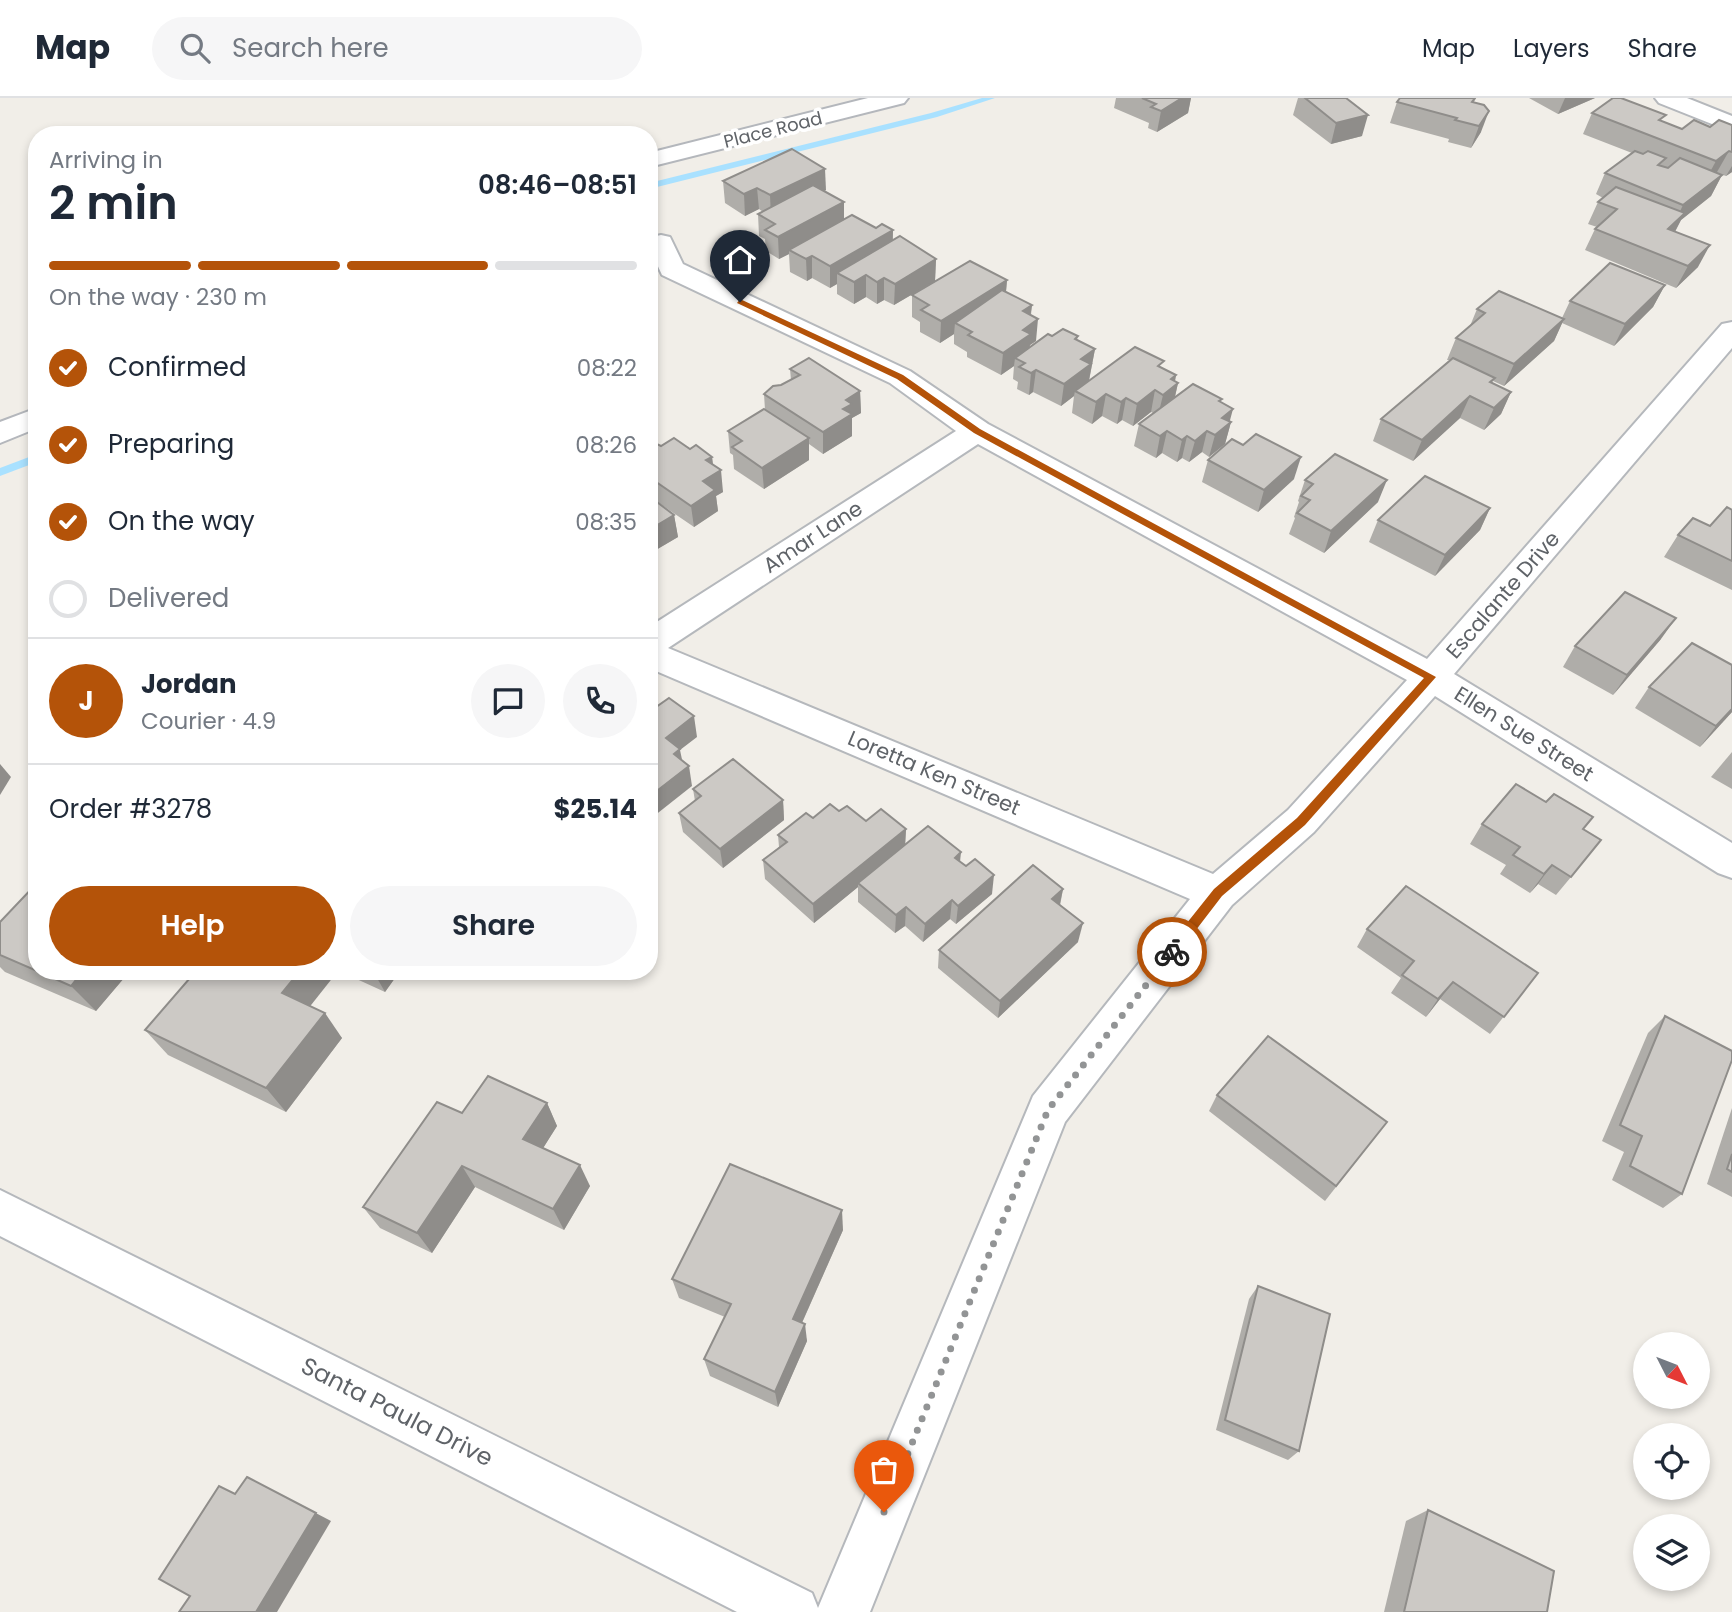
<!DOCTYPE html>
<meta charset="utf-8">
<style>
body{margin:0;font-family:Poppins,sans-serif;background:#f6f6f7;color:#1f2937;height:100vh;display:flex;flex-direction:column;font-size:26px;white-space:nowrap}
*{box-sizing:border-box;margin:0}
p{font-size:23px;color:#747a83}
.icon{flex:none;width:38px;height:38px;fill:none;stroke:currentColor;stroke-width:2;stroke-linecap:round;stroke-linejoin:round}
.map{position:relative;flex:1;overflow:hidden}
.panel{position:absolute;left:28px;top:28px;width:630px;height:854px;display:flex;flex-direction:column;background:#fff;border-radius:28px;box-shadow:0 4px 10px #0003}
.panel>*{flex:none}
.needle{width:46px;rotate:132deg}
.buttons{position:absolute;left:1633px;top:1234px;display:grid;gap:14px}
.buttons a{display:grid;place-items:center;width:77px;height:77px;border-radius:50%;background:#fff;box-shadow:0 4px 10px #0003;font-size:35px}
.pin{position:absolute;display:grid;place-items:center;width:60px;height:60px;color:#fff;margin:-72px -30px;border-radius:50% 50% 50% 0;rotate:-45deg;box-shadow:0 0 7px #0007}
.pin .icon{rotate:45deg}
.courier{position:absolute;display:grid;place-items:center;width:70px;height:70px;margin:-35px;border:5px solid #b45309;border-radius:50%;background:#fff;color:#222;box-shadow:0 2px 9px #0007}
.headline em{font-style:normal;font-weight:600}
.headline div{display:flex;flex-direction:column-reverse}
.headline{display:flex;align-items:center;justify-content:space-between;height:119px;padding:0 21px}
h1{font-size:46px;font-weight:600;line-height:52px}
.bar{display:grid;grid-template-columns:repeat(4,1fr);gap:10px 7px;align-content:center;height:84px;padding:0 21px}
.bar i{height:9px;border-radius:5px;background:#e0e1e3}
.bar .on{background:#b45309}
.bar p{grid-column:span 4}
.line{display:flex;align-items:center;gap:18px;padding:0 21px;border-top:2px solid #e0e1e3}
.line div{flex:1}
.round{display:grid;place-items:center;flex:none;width:74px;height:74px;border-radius:37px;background:#f6f6f7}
ol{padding:0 21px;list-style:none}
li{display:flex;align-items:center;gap:21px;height:77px}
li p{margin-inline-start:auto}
li .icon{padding:7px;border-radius:50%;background:#b45309;color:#fff;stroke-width:4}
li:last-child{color:#747a83}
li i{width:38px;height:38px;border:4px solid #e0e1e3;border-radius:50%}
.cta{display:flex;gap:14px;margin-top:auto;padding:14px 21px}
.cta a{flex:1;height:80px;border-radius:42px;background:#b45309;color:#fff;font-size:28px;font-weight:600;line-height:80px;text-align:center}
.cta a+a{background:#f6f6f7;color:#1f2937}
header{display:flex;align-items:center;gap:42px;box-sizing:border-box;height:98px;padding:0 35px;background:#fff;border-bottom:2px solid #e0e1e3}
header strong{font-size:33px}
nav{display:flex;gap:38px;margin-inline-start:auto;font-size:24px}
.search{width:490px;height:63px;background:#f6f6f7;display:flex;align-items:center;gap:18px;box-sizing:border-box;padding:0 24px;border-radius:38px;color:#747a83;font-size:26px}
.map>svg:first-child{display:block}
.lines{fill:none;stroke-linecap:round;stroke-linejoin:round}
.stream{fill:#a9e1ff;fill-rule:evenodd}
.street-casing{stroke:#b5b8bc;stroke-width:4}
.secondary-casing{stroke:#b4b7bc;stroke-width:4}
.street{fill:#fff;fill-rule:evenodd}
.secondary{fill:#fff;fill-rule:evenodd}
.wall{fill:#afada9}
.shaded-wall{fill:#8f8d8a}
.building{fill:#ccc9c5;stroke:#8f8d8a;stroke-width:2}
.route{fill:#b45309}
.done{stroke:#929495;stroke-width:7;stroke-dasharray:0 12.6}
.labels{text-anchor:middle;stroke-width:7;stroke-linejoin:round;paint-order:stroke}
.far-street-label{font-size:18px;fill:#5f6368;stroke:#fff}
.street-label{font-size:21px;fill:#5f6368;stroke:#fff}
.near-street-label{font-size:24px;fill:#5f6368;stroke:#fff}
</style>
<header>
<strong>Map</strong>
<div class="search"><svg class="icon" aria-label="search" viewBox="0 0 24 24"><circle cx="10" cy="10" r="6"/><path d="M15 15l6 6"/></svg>Search here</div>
<nav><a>Map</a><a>Layers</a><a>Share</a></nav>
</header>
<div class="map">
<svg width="1732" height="1514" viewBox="0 0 1732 1514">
<rect width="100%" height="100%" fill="#f1eee8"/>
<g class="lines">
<g class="stream">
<path d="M982,0H995L937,19L649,91V85L931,15Z"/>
<path d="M37,356V364L0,378V370Z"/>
</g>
<g class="street-casing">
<g id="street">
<path d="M1655,0H1687L1732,18V34L1659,5Z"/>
<path d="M661,137L670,139L683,166L910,273L988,326L1427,561L1722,226L1732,224V250L1454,576L1732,745V780L1718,775L1435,598L1314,734L1232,807L1065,1024L870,1514H737L0,1138V1092L812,1495L818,1510L1033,998L1190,801L649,570V529L956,333L890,285L662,177L649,149L652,139ZM978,346L1407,582L1288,712L1213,776L668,550Z"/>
</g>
</g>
<g class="secondary-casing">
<g id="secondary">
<path d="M868,0H908L904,5L649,69V55Z"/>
<path d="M37,310V330L0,345V324Z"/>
</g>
</g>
<use href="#street" class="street"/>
<use href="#secondary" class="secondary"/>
</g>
<g class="wall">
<path d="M1116,0H1191L1188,15L1157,34L1148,30L1149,25L1114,10Z"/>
<path d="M1298,0H1346L1362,38L1331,46L1293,17Z"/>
<path d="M1400,0H1476L1474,4L1481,34L1471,50L1448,44L1449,41L1390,25L1397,4Z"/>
<path d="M1529,0H1595L1558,16Z"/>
<path d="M1592,15L1663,24L1682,31L1732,27V74L1726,78L1717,75L1722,77L1711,98L1681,122L1675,134L1698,169L1676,190L1585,152L1595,131L1597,129L1588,126L1598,104L1603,100L1596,96L1605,75L1632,55L1583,36Z"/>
<path d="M723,83L826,92L824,93L844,104V121L876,130L893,132V142L936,161L935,183L894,207L884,202L877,206L866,199L854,206L837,196V186L830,190L812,180L807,183L790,174L789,156L779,161L766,153L765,141L759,138L758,116L763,114L759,111L745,118L725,105Z"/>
<path d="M1007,182L1006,194L1032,207L1031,217L1036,243L1030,247L1029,249L1052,238H1078L1077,242L1095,251L1089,283L1162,270L1176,277L1175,283L1178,285L1175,299L1221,305L1230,324H1231L1225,346L1209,359L1202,354L1189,364L1182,360L1177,364L1162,355L1156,360L1134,348L1139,326L1153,315L1151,314L1133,328L1122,322L1117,326L1102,318L1092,326L1072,315L1074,298L1061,308L1033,294L1029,297L1017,291L1018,284L1013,281L1014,268L1001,277L967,259V254L954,246V236L940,245L920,234V224L912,219V197Z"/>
<path d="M1665,187L1653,209L1614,248L1562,225L1554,243L1504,288L1493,283L1492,285L1511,294L1501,316L1484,332L1460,320L1413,363L1373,343L1381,321L1450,262H1447L1456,240L1470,228L1477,211L1562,220L1570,203Z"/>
<path d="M790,271L860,293L861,315L852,320V338L823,356L809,346V362L764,391L734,371L733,357L730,355L728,333L765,312L764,296L791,282Z"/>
<path d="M661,348L690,351L712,359L713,367L723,394L716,398L718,413L694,429L656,403L674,417L678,439L649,456V350Z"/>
<path d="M1208,362L1294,381L1258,414L1202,384Z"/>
<path d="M1305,382L1378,404L1324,455L1289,436L1295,420L1294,419L1299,404L1298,403Z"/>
<path d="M1490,410L1480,432L1435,478L1369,444L1378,422Z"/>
<path d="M1732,412V492L1664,459L1678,437L1710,428Z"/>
<path d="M1661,541L1613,597L1563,569L1575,548Z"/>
<path d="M1649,589L1732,614L1700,649L1635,610Z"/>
<path d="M1732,654V691L1711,679Z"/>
<path d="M693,691L783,702L784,722L723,770L683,734L679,715L695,703Z"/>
<path d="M839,713L866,723L906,731L905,746L960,764L992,796L956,826L950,821L923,844L905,828L895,835L858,804V789L814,825L765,781L763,762L779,749L778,737L813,720Z"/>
<path d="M1482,726L1584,731L1586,761L1556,797L1538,786L1530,795L1500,776L1506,767L1470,746Z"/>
<path d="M1063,791L1060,808L1078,844L998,920L938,870L939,852Z"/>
<path d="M0,824L37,873H130L96,913L5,874L0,869Z"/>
<path d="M1367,831L1538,875L1490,936L1440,901L1426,919L1391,895L1401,880L1357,849Z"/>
<path d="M339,873H400L385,894Z"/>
<path d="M310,908L342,940L286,1014L168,957L145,932Z"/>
<path d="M1665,918L1682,1096L1663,1110L1612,1082L1624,1054L1602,1043L1648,935Z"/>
<path d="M1217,997L1387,1024L1325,1103L1209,1013Z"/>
<path d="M547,1005L557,1028L543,1050L590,1088L564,1132L475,1089L432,1155L380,1130L363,1109L462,1015Z"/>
<path d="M1732,1010V1099L1707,1086Z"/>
<path d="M843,1132L802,1225L807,1243L778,1309L710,1278L704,1261L725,1219L679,1200L672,1181Z"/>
<path d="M1258,1188L1299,1353L1288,1362L1216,1332L1249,1201Z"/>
<path d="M1428,1412L1547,1514H1384L1406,1423Z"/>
</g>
<g class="shaded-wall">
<path d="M1182,0H1191L1188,15L1157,34L1161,13Z"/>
<path d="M1565,0H1595L1558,16Z"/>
<path d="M1489,13L1481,34L1471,50L1479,28Z"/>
<path d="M1368,17L1362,38L1331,46L1336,25Z"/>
<path d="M1729,53L1717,74L1704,85L1716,63Z"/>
<path d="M1732,68V74L1726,78Z"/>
<path d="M825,71L826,92L771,119L770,97Z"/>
<path d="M1722,77L1711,98L1681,122L1673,137L1668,131L1675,124L1683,107Z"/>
<path d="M757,90L759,111L745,118L744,96Z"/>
<path d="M844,104V126L789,152V156L779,161L778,139Z"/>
<path d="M893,132L892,154L837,175V186L830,190V168Z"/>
<path d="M1710,147L1698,169L1676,190L1688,168Z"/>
<path d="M812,158V180L807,183L806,161Z"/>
<path d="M936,161L935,183L894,207L895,186Z"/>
<path d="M866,177V199L854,206V184Z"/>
<path d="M884,180V202L877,206V184Z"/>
<path d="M1007,182L1005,204L955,225L954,236L940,245L941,223Z"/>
<path d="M1665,187L1653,209L1614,248L1625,226Z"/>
<path d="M1032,207L1029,227L1038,221L1036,243L1030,247L1028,258L1015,260L1014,268L1001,277L1003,255L1023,213Z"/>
<path d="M1564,221L1554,243L1504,288L1514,266Z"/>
<path d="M1095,251L1088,287L1075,293L1074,298L1061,308L1064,286L1081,261Z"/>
<path d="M1036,272L1033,294L1029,297L1031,275Z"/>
<path d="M1176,277L1174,288L1178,285L1173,307L1158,318L1163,297L1171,281Z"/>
<path d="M1155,292L1151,314L1133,328L1137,306Z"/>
<path d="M860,293L861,315L852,320V338L823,356V334L846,302Z"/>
<path d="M1511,294L1501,316L1484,332L1494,310Z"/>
<path d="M1106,296L1102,318L1092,326L1096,304Z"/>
<path d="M1470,298L1460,320L1413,363L1422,342Z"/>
<path d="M1126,300L1122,322L1117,326L1121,304Z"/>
<path d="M1233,311L1229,326L1231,324L1225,346L1209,359L1215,337L1222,320Z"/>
<path d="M1167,333L1162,355L1156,360L1160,338Z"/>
<path d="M1207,333L1202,354L1189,364L1195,343Z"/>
<path d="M1187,338L1182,360L1177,364L1182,342Z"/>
<path d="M809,340V362L764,391L762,370Z"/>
<path d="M712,359L714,376L721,372L723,394L716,398L718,413L694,429L691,408L703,383L706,362Z"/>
<path d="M1301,359L1294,381L1258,414L1264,392Z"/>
<path d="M1387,382L1378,404L1324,455L1331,433Z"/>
<path d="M1490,410L1480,432L1435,478L1445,457Z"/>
<path d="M674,417L678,439L649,456V432Z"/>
<path d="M1676,520L1661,541L1613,597L1627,577Z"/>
<path d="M1732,611V614L1700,649L1716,628Z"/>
<path d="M694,618L697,639L680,652L684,671L677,676L666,640Z"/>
<path d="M0,666L11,679L0,697Z"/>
<path d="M689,668L692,688L649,722V699Z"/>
<path d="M783,702L784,722L723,770L720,751Z"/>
<path d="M906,731L905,750L858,785V789L814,825L813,806Z"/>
<path d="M961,754L959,774L955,760Z"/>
<path d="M1552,767L1538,786L1530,795L1544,776Z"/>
<path d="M994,777L992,796L956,826L958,808Z"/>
<path d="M1063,791L1059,810L1052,801Z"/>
<path d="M952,802L950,821L923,844L925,826Z"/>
<path d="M906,809L905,828L895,835L896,817Z"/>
<path d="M1083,825L1078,844L998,920L1000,903Z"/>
<path d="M83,873H130L96,913L71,888Z"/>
<path d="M300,873H338L300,921L282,895Z"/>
<path d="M373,873H400L385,894Z"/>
<path d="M1453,884L1440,901L1426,919L1438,901Z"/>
<path d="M325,915L342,940L286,1014L266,990Z"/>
<path d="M547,1005L557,1028L535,1063L523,1041Z"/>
<path d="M580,1067L590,1088L564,1132L553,1111Z"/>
<path d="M462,1068L475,1089L432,1155L417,1135Z"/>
<path d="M842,1112L843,1132L796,1238L793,1221Z"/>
<path d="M805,1226L807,1243L778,1309L775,1294Z"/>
<path d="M247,1379L331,1423L277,1514H256Z"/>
</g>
<g class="building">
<path d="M1142,0H1182L1161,13L1151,9L1156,6Z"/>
<path d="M1305,0H1346L1368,17L1336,25Z"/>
<path d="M1400,0H1475L1472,4L1484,7L1489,13L1479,28L1455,22L1457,20L1397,4Z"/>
<path d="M1613,0H1621L1666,17L1659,22L1682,31L1694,22L1710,29L1719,22L1732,27V54L1729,53L1716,63L1592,15Z"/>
<path d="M792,51L825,71L770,97L757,90L744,96L723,83Z"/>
<path d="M1635,53L1643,56L1648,53L1666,60L1658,67L1668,70L1680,60L1722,77L1683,107L1605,75Z"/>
<path d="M813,87L844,104L778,139L765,132L775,126L758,116Z"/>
<path d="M1616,89L1685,115L1668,131L1710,147L1688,168L1595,131L1617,111L1598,104Z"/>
<path d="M852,117L876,130L882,126L893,132L830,168L812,158L806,161L789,152Z"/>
<path d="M900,138L936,161L895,186L884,180L877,184L866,177L854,184L837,175Z"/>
<path d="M970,163L1007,182L941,223L921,212L929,207L912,197Z"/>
<path d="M1610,165L1665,187L1625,226L1570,203Z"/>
<path d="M1002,192L1032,207L1023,213L1038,221L1023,232L1031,236L1003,255L968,237L972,234L955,225Z"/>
<path d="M1499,193L1564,221L1514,266L1456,240L1485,215L1477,211Z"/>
<path d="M1063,231L1078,238L1075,241L1095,251L1081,261L1091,266L1064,286L1036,272L1031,275L1019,269L1025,265L1015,260L1048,236L1052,238Z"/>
<path d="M1135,249L1164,263L1158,268L1176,277L1171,281L1178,285L1163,297L1155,292L1137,306L1126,300L1121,304L1106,296L1096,304L1075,293Z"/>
<path d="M809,260L860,293L846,302L852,306L843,311L852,316L823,334L764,296L773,288L781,287L800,277L790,271Z"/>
<path d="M1453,260L1495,280L1490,284L1511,294L1494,310L1470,298L1422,342L1381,321Z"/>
<path d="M1193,286L1222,301L1219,303L1233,311L1222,320L1231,324L1215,337L1207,333L1195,343L1187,338L1182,342L1167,333L1160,338L1139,326Z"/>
<path d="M764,311L809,340L762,370L732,349L742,343L728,333Z"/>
<path d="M1256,336L1301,359L1264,392L1208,362L1232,341L1243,347Z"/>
<path d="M674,340L690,351L696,347L712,359L706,362L721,372L703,383L715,392L691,408L649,379V350L657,346L661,348Z"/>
<path d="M1335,356L1387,382L1331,433L1297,415L1310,402L1301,398L1313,386L1305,382Z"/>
<path d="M1425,378L1490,410L1445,457L1378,422Z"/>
<path d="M649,398L674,417L649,432Z"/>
<path d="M1727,409L1732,412V463L1678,437L1693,420L1710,428Z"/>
<path d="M1625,494L1676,520L1627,577L1575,548Z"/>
<path d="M1692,545L1732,567V611L1716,628L1649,589Z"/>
<path d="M669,600L694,618L666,640L680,651L674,656L689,668L649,699V614Z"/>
<path d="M733,661L783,702L720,751L679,715L701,698L693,691Z"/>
<path d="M1516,686L1546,704L1554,696L1593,719L1583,731L1601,742L1571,779L1552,767L1544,776L1513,757L1520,749L1482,726Z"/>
<path d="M830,706L839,713L847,708L866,723L881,711L906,731L813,806L763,762L787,744L778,737L806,715L813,720Z"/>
<path d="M928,728L961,754L955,760L966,768L975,761L994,777L958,808L952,802L925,826L906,809L896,817L858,785Z"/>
<path d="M1033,767L1063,791L1052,801L1083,825L1000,903L939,852Z"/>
<path d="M37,785V873L0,857V824Z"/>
<path d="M1406,788L1538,875L1504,919L1453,884L1438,901L1402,877L1414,863L1367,831Z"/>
<path d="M37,873H83L71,888Z"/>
<path d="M196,873H254L265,878L268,873H300L282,895L325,915L266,990L145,932Z"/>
<path d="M1665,918L1732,953V962L1682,1096L1630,1068L1642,1038L1620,1027Z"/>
<path d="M1268,938L1387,1024L1336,1088L1217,997Z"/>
<path d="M488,978L547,1005L523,1041L580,1067L553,1111L462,1068L417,1135L363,1109L437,1004L462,1015Z"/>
<path d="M1732,1056V1074L1727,1071Z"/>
<path d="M730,1066L842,1112L793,1221L805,1226L775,1294L704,1261L731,1206L672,1181Z"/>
<path d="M1258,1188L1330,1216L1299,1353L1225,1322Z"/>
<path d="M247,1379L316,1415L256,1514H179L190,1498L159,1481L219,1388L235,1396Z"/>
<path d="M1428,1412L1554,1473L1547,1514H1404Z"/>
</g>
<path class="route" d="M740,201L903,277L980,331L1436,579L1305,727L1222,798L1176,858H1167V850L1214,791L1297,720L1424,580L974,335L897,281L737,205Z"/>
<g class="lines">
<path class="done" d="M884,1414L1048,1012L1172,854"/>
</g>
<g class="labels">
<g class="far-street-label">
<text transform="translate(773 32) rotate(-14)" y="6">Place Road</text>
</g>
<g class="street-label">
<text transform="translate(813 439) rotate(-33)" y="7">Amar Lane</text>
<text transform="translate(1503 497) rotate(-49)" y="7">Escalante Drive</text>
<text transform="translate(1524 636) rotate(32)" y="7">Ellen Sue Street</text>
<text transform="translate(934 675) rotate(23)" y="7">Loretta Ken Street</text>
</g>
<g class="near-street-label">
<text transform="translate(397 1314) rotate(27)" y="8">Santa Paula Drive</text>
</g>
</g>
</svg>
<div class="buttons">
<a><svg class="needle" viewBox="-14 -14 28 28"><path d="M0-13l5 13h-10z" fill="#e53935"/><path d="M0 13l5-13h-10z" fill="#747a83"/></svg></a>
<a><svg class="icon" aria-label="locate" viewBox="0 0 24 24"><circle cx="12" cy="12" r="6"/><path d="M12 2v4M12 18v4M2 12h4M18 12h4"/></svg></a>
<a><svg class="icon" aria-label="layers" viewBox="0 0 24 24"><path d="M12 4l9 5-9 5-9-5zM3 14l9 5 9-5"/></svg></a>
</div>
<div class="pin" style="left:884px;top:1414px;background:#ea580c"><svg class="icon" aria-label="bag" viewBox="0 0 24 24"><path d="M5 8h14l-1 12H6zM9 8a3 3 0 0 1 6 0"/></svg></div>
<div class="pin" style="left:740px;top:204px;background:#1f2937"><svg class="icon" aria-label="home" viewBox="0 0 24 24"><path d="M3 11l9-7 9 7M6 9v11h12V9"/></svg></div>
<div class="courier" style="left:1172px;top:854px"><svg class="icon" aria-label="bike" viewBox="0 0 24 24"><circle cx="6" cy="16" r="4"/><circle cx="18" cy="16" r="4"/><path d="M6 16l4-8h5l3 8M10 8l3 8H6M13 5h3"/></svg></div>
<section class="panel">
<div class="headline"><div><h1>2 min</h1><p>Arriving in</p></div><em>08:46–08:51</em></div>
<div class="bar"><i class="on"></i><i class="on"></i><i class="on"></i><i></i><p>On the way · 230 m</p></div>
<ol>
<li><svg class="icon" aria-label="check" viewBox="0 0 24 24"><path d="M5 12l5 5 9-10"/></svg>Confirmed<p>08:22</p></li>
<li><svg class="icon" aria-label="check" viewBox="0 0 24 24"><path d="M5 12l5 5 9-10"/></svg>Preparing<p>08:26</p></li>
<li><svg class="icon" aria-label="check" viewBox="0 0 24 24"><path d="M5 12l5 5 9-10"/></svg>On the way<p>08:35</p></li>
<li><i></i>Delivered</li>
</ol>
<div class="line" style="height:126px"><b class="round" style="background:#b45309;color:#fff">J</b><div><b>Jordan</b><p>Courier · 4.9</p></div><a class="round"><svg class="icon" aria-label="chat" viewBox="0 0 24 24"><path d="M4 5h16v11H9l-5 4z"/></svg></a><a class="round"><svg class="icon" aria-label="phone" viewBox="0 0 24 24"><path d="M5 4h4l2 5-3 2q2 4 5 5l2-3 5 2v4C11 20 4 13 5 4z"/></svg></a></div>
<div class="line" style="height:91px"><div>Order #3278</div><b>$25.14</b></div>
<div class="cta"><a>Help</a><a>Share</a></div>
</section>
</div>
